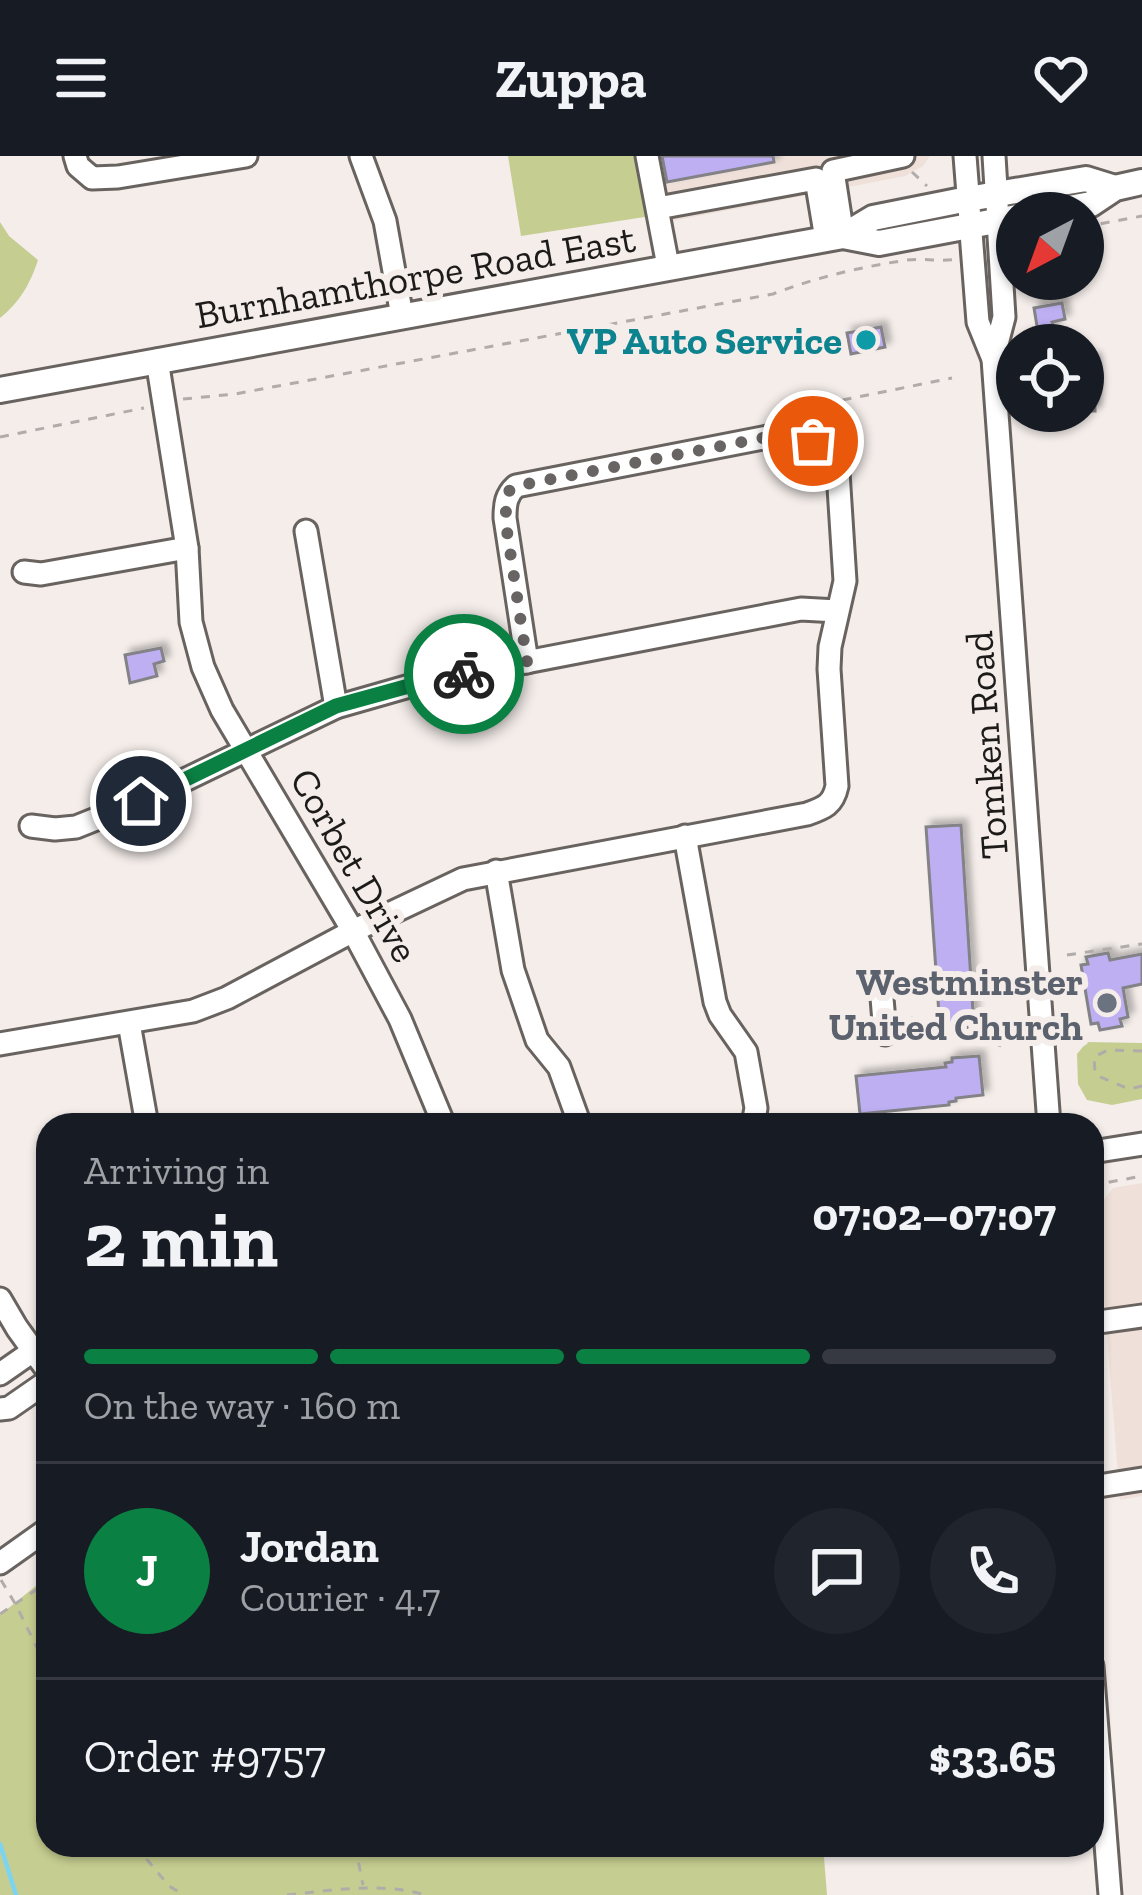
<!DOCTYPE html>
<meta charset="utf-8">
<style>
body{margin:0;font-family:"Zilla Slab",serif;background:#20242c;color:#f1f3f6;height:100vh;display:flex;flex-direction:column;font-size:45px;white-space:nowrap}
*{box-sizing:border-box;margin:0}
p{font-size:39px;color:#9ea1a6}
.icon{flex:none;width:66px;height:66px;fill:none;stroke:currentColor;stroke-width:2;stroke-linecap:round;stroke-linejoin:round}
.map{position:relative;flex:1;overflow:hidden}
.side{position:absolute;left:36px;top:957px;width:1068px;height:744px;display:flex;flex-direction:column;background:#171b24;border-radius:36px;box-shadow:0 3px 9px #0004}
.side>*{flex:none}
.needle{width:78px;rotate:221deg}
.buttons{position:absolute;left:996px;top:36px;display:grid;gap:24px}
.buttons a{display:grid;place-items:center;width:108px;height:108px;border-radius:50%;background:#171b24;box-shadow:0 3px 9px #0004;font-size:60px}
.pin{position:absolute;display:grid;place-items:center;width:102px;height:102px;color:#fff;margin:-51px;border:6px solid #fff;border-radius:50%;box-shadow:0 3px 12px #0007}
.courier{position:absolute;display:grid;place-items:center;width:120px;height:120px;margin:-60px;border:9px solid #0b8043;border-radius:50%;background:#fff;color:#222;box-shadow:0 3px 15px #0007}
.overview em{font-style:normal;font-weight:700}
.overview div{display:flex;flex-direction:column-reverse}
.overview{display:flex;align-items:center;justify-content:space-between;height:204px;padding:0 48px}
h1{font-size:78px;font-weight:700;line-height:90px}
.bar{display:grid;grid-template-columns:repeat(4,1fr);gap:18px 12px;align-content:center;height:144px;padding:0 48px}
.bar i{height:15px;border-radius:9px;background:#363941}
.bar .active{background:#0b8043}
.bar p{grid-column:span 4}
.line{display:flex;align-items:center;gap:30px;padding:0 48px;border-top:3px solid #363941}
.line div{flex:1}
.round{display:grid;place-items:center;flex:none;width:126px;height:126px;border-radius:63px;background:#20242c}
header{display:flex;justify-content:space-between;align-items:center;height:156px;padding:0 48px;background:#171b24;font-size:54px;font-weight:700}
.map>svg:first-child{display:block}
.built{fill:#efe1d9}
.green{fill:#c6cd90}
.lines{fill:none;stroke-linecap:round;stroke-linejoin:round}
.stream{stroke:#7dd4f1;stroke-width:4.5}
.building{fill:#bdaff1;stroke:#838287;stroke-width:3;filter:url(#shadow)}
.minor-casing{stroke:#696360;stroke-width:27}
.major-casing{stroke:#696360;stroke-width:30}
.path{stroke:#b1aca9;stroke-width:3;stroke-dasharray:9 9;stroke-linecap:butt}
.minor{stroke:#fff;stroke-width:21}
.major{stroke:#fff;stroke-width:24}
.done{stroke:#686463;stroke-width:12;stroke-dasharray:0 21.6}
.route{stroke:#0b8043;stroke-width:15}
.culture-dot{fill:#0f9aa8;stroke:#f4edea;stroke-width:4.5}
.worship-dot{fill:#6b7280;stroke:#f4edea;stroke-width:4.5}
.labels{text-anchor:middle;stroke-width:12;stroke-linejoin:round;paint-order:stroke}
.street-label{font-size:39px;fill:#1d1b1a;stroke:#f4edea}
.culture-label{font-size:39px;font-weight:bold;fill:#0d838f;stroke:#f4edea;text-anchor:end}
.worship-label{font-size:39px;font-weight:bold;fill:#5b616d;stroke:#f4edea;text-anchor:end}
</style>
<header><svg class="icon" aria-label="menu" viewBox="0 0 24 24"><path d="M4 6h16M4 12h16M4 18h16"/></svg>Zuppa<svg class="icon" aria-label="heart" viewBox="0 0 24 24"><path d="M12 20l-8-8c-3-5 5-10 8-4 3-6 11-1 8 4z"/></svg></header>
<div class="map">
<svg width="1142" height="1739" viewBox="0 0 1142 1739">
<defs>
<filter id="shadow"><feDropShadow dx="5.5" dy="-5.5" stdDeviation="3" flood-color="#0004"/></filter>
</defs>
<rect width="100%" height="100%" fill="#f4edea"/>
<g class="built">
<path d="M645,0H930L923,10L905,20L657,68Z"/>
<path d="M1142,1027V1340L1120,1344L1097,1053L1113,1032Z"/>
</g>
<g class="green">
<path d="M508,0H642L651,60L521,80Z"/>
<path d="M0,66L9,80L38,104C30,128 20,146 0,162Z"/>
<path d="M1087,886L1142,887V943L1112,949L1087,944L1078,928L1077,898Z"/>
<path d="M48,1420V1689H823L827,1739H0V1459Z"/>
</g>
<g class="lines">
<path class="stream" d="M0,1688L16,1739"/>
</g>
<g class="building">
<path d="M662,0H773L774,6L667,26Z"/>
<path d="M1062,147L1065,163L1052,166L1054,173L1038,176L1034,152Z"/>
<path d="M881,171L885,191L851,198L847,177Z"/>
<rect x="1083" y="204" width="12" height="51"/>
<path d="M161,492L164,505L154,508L157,520L130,527L125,499Z"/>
<path d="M961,669L974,871L940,873L926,671Z"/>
<path d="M1108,797L1110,804L1142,798V828L1123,832L1128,861L1120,863L1122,870L1100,874L1098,867L1091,868L1081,809L1088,808L1086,801Z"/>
<path d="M979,900L983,939L956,942V945L949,946V949L860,958L856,920L946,911L945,907L952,906V902Z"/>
</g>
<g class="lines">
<g class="minor-casing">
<g id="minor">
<path d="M75,0L78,10L92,22L118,21L246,0"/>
<path d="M361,0L385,65L402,160"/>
<path d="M647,0L668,110"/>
<path d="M965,0L978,166L993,203L1049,969"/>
<path d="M658,52L816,23L826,83"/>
<path d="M843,80L833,15L903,0"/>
<path d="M993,203L1004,161L994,0"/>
<path d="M157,204L187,392L191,466L203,511L222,554L353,775L400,863L444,969"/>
<path d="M306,375L336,551"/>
<path d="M24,416L41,418L187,392"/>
<path d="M31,670L55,673L76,671L141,645L336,551L427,525L801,453L837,455"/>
<path d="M685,680L715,846L720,859L746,896L756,952L754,963L748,969"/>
<path d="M496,715L513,814L537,884L559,911L580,969"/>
<path d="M882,842L885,878"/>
<path d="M129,867L147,969"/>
<path d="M0,888L193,855L227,842L353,775L463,723L807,658C824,652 833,649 837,630L829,513L830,491L845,425L838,316C828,290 810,280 783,278L516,330C506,339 505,348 505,362L527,506"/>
<path d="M1092,996L1142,988"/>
<path d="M0,1143L17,1172L48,1215"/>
<path d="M1092,1167L1142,1160"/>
<path d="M0,1218L33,1195"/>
<path d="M0,1253L9,1252L48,1225"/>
<path d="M1092,1331L1142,1323"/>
<path d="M0,1407L48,1373"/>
<path d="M1092,1510L1110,1739"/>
</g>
</g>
<g class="major-casing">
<g id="major">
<path d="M1042,57L1091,48L1115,32L1142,26"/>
<path d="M843,80L879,87L1017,61"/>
<path d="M0,234L843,80L873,62L968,43L1086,23L1115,32"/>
</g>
</g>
<g class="path">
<path d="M912,16L927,30"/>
<path d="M1083,71L1142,60"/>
<path d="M183,243L235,238L773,138C817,121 861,111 907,104C924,102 940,106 957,103"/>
<path d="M818,265L823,251L828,247L952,222"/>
<path d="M0,281L144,252"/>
<path d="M1067,799L1142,788"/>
<path d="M911,861L944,883H985L1001,890"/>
<path d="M1142,895L1108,894L1094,901L1095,916L1098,920L1129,933L1142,930"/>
<path d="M1092,1033L1110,1026L1142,1020"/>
<path d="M1,1424L16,1449L48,1514"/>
<path d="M0,1458L48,1426"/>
<path d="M135,1689L169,1730L184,1739"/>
<path d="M355,1689L363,1729"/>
<path d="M287,1739C335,1734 380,1726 426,1739"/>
</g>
<use href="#minor" class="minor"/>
<use href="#major" class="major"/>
</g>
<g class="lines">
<path class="done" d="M464,518L527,506L505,362L509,335L516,330L783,278L798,279L813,285"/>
<path class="route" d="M141,645L336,550L427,525L464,518"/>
</g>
<circle class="culture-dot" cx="866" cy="184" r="12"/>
<circle class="worship-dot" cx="1107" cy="847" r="12"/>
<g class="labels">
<g class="street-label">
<text transform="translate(415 120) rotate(-10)" y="14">Burnhamthorpe Road East</text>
<text transform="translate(986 589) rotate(-94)" y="14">Tomken Road</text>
<text transform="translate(355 709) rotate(60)" y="14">Corbet Drive</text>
</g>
<g class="culture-label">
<text x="842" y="198">VP Auto Service</text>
</g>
<g class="worship-label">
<text x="1083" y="839">Westminster<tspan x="1083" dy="45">United Church</tspan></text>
</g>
</g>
</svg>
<div class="buttons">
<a><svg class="needle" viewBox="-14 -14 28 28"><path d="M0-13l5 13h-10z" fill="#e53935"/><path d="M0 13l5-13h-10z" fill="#9ea1a6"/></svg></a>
<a><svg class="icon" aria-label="locate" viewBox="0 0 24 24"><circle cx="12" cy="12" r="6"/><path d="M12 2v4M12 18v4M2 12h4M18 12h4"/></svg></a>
</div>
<div class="pin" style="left:813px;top:285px;background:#ea580c"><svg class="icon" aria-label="bag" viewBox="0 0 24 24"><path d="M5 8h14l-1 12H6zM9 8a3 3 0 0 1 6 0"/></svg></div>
<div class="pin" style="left:141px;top:645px;background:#1f2937"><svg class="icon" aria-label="home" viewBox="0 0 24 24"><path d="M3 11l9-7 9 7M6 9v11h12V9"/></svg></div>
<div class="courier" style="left:464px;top:518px"><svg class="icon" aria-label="bike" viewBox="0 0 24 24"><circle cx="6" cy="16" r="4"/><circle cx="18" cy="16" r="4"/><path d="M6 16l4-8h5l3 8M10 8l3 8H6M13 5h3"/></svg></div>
<section class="side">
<div class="overview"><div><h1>2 min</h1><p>Arriving in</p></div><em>07:02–07:07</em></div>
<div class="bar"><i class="active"></i><i class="active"></i><i class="active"></i><i></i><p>On the way · 160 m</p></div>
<div class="line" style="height:216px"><b class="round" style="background:#0b8043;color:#fff">J</b><div><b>Jordan</b><p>Courier · 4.7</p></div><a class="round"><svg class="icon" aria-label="chat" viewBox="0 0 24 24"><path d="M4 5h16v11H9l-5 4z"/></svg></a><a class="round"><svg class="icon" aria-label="phone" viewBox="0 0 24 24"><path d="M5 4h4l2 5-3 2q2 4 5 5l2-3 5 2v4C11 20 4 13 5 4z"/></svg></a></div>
<div class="line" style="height:156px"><div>Order #9757</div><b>$33.65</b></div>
</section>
</div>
